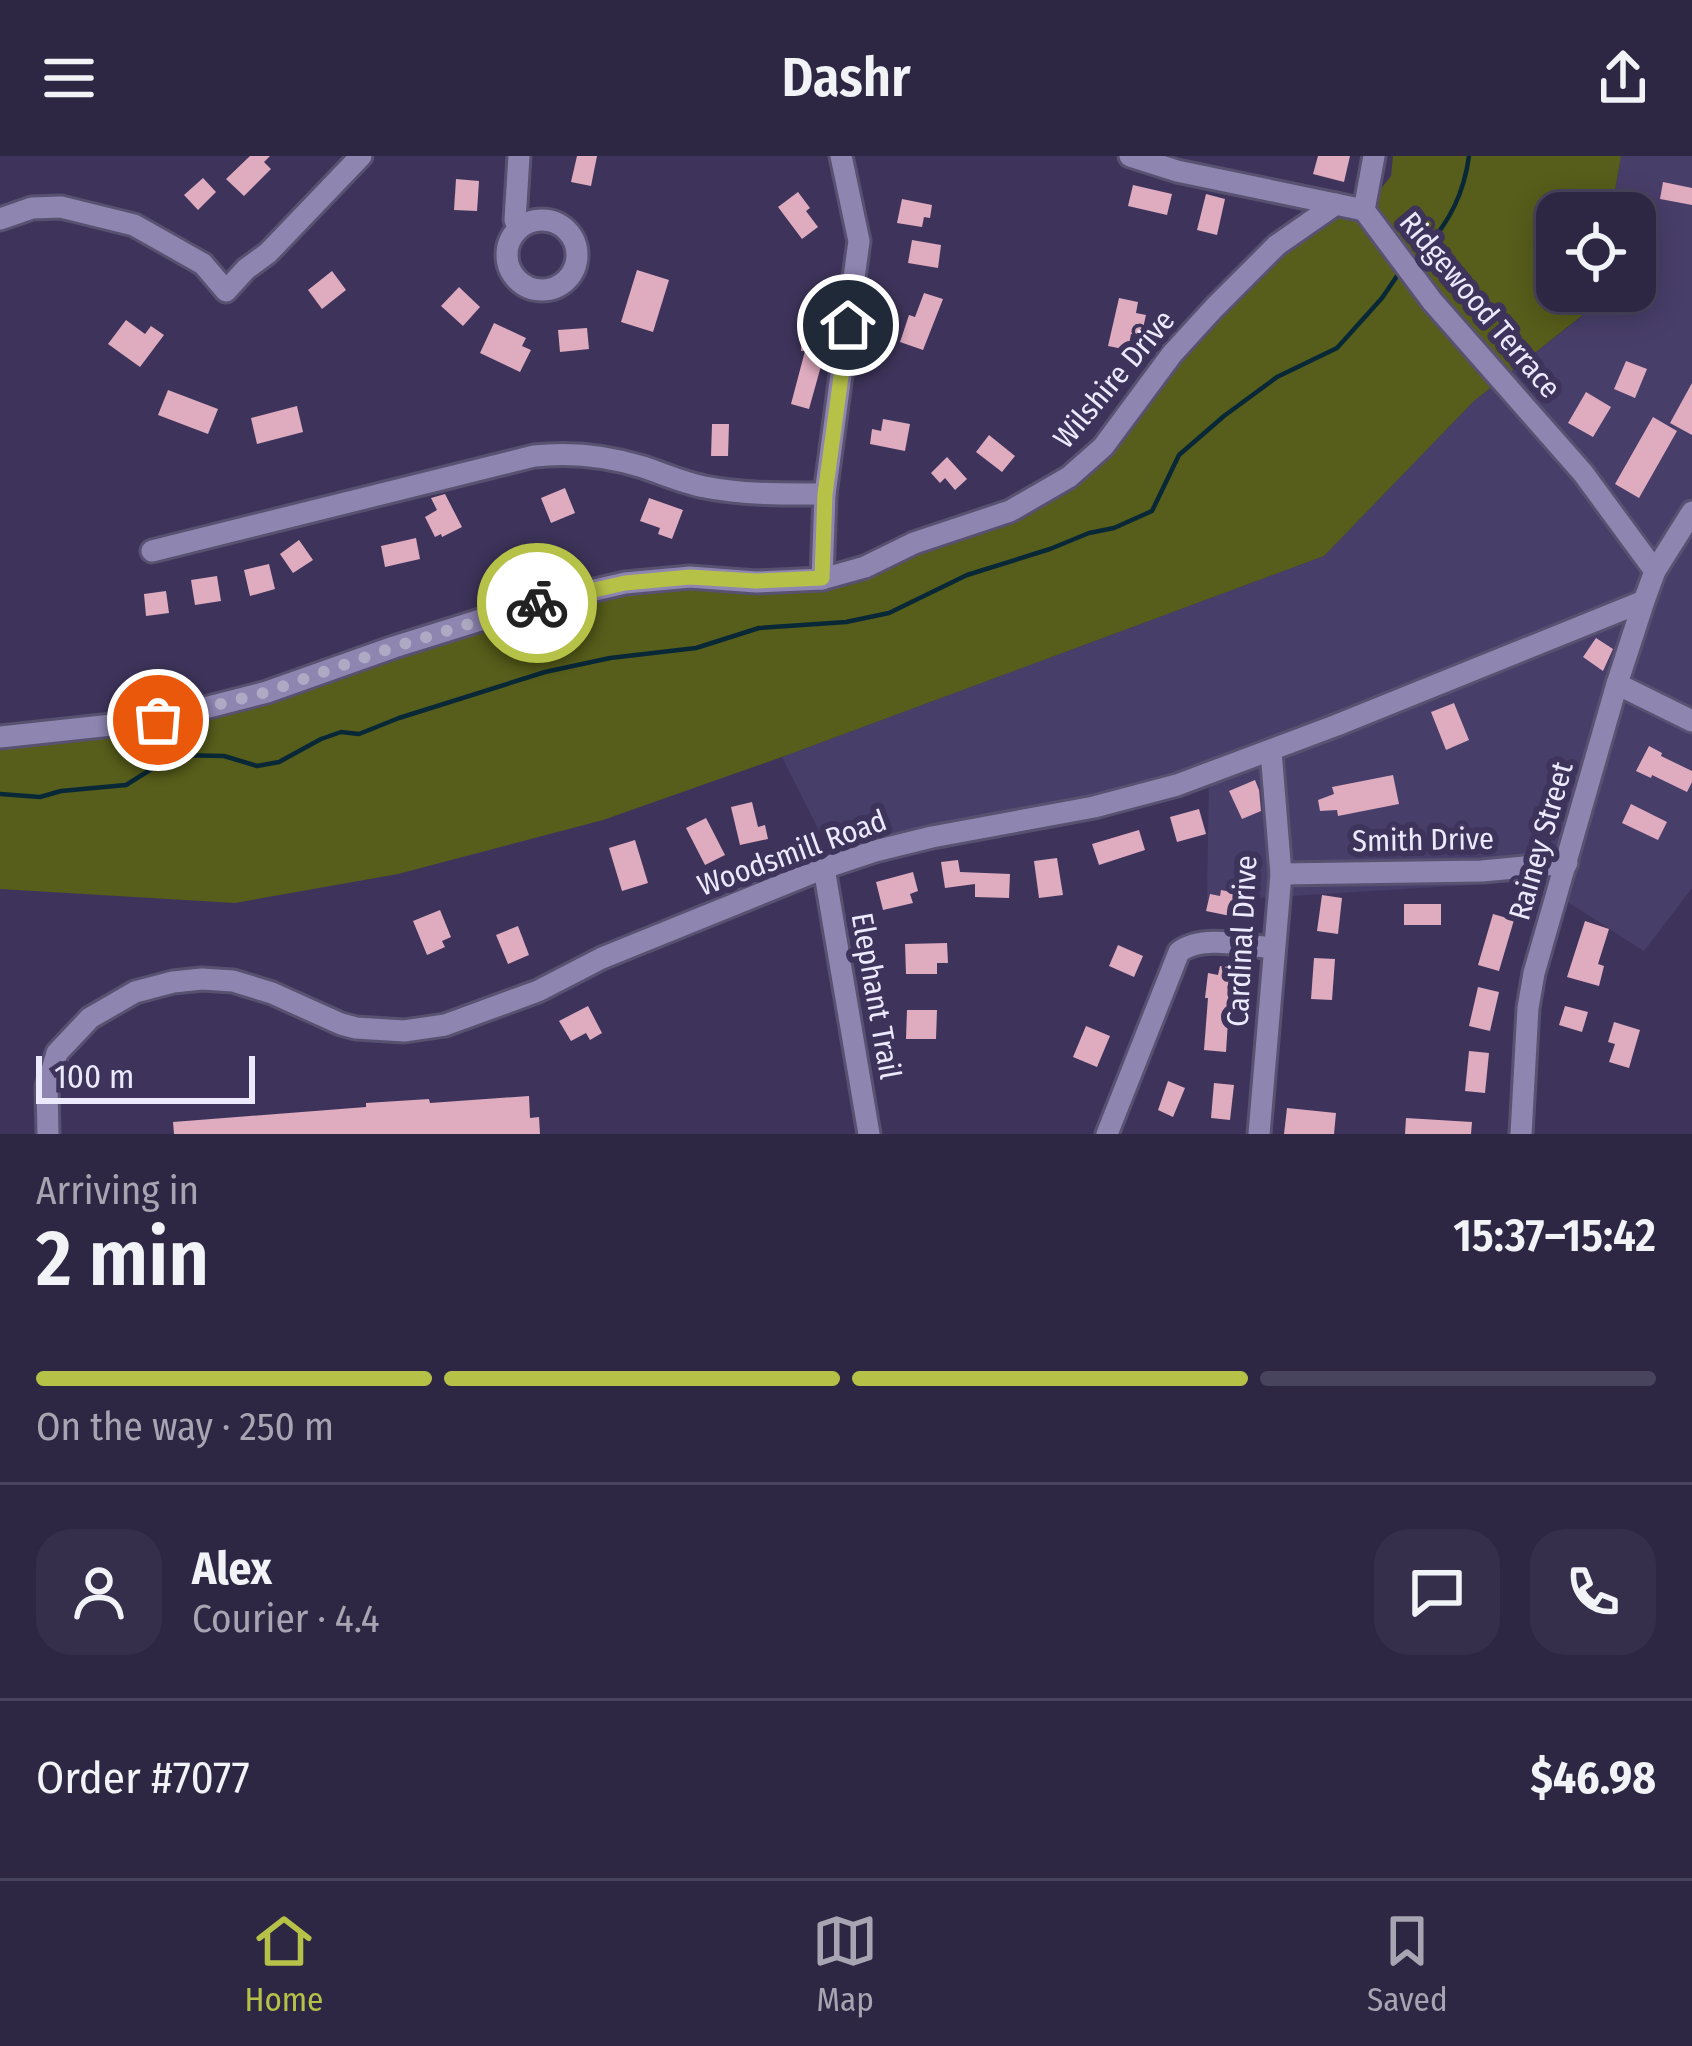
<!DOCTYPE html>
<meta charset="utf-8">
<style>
body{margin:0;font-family:"Fira Sans Condensed",sans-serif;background:#362f4b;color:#f1f3f6;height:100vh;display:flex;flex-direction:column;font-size:45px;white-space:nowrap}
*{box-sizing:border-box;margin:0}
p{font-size:39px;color:#a7a5b2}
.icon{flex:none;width:66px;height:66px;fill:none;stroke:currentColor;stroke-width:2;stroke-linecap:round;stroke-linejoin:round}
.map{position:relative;height:978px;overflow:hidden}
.side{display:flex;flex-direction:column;background:#2e2744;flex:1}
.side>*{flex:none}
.fabs{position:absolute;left:1536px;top:36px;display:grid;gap:24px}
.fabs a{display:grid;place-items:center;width:120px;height:120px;border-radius:24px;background:#2e2744;box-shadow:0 6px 30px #0003,0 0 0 3px #49445d;font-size:60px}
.scale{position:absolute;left:36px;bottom:30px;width:219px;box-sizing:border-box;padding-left:12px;border:6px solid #ece9fd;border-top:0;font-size:33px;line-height:42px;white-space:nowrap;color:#ece9fd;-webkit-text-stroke:9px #3e345b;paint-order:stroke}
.pin{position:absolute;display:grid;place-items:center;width:102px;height:102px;color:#fff;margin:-51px;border:6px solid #fff;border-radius:50%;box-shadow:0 3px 12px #0007}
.courier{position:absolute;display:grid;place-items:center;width:120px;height:120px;margin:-60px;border:9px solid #b6c148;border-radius:50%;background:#fff;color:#222;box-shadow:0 3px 15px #0007}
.summary em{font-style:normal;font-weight:600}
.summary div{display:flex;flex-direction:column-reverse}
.summary{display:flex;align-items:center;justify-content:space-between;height:204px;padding:0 36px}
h1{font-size:78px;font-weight:600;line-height:90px}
.bar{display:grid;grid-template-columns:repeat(4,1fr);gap:18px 12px;align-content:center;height:144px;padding:0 36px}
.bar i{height:15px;border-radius:9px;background:#49445d}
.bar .on{background:#b6c148}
.bar p{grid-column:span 4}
.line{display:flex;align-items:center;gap:30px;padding:0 36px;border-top:3px solid #49445d}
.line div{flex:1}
.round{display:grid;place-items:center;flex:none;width:126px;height:126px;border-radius:36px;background:#362f4b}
header{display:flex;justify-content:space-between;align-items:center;height:156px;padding:0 36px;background:#2e2744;font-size:54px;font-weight:600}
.tabs{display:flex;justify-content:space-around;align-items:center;height:168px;border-top:3px solid #49445d;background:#2e2744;font-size:33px;color:#a7a5b2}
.tabs a{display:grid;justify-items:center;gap:6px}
.tabs .on{color:#b6c148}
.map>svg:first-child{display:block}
.built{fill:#483e6a}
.green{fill:#575d1a}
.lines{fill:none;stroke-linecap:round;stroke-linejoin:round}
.stream{stroke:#082837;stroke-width:4.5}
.building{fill:#dfabbf}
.minor-casing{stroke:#595170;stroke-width:27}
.minor{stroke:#8e85b1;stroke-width:21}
.done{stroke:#afaac4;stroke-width:12;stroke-dasharray:0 21.6}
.route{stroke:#b6c148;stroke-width:15}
.labels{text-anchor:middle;stroke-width:12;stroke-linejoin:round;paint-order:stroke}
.street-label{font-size:30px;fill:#ece9fd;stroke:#3e345b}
</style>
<header><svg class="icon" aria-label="menu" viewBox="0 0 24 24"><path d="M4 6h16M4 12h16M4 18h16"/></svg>Dashr<svg class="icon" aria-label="share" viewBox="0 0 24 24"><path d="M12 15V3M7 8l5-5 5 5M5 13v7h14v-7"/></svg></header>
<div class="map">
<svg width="1692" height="978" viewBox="0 0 1692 978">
<rect width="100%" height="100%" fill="#3e345b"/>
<path class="built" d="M1621,0H1692V732L1644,795L1535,725L1207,745L1209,620L951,667L842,720L782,601L1324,400L1474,245L1594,151L1597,135H1635V57H1611Z"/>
<path class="green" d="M1393,0H1621L1611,57H1557V135H1597L1594,150L1474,245L1324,400L782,601L603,664L398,718L235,747L0,733V576L94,571L295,527L579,432L639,415L812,421L1074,321L1131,247L1321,56L1364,54L1391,20Z"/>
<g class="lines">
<g class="stream">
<path d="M1425,93C1450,65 1464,37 1469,0"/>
<path d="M0,638L40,641L61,635L126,629L174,599L224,600L257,610L279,606L321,583L341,576L359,578L399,562L545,516L610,502L696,492L759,472L846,466L889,457L967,419L1050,393L1089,377L1114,372L1152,355L1179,299L1224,260L1277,221L1337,192L1382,142L1397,120"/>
</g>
</g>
<g class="building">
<path d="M250,0H270L264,6L271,13L244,40L226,23Z"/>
<path d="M577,0H597L591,30L571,26Z"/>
<path d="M1318,0H1350L1344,26L1313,18Z"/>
<path d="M203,22L216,36L198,54L184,39Z"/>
<path d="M456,23L479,25L477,55L454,54Z"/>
<path d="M1663,26L1692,32V49L1660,43Z"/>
<path d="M1133,29L1172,38L1167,59L1128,50Z"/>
<path d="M798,36L810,52L806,55L818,71L802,83L778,51Z"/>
<path d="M1206,38L1225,43L1217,79L1197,74Z"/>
<path d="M902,43L932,49L930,62L924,61L922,71L897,67Z"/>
<path d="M912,84L941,89L938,112L908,107Z"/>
<path d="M637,114L669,124L653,176L621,166Z"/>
<path d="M332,115L346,134L322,153L308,134Z"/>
<path d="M459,131L480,151L463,170L441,150Z"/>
<path d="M924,137L943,143L923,194L900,186L909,159L915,161Z"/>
<path d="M1119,142L1138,146L1136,157L1146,159L1141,181L1131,178L1128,194L1108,190Z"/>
<path d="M809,146L823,147L821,210L809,253L791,248L805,195H801L802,158L809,159Z"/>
<path d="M126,164L145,178L151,170L164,179L140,211L108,188Z"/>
<path d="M494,167L526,182L522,190L531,194L520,216L480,197Z"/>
<path d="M587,172L589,193L560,196L558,174Z"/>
<path d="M1626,205L1647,213L1635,242L1614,233Z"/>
<path d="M1692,227V279L1670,267Z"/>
<path d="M168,234L218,253L208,278L158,259Z"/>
<path d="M1586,236L1611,251L1593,281L1568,267Z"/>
<path d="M297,250L303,276L257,288L251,262Z"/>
<path d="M1653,261L1677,275L1639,342L1615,328Z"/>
<path d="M883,263L910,268L905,295L870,288L872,273L881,275Z"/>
<path d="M712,268H729L728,300H711Z"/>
<path d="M989,279L1015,300L1002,316L976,296Z"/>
<path d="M947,301L967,323L955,334L945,322L940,327L931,317Z"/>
<path d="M565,332L575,357L551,367L541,342Z"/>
<path d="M445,338L462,371L442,381L441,378L435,381L425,361L437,354L431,342Z"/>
<path d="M649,342L683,354L672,383L658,378L660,372L640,365Z"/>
<path d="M416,382L420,403L385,411L381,390Z"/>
<path d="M299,384L313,404L293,417L280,398Z"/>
<path d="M269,408L275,433L250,440L244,414Z"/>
<path d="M217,420L221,445L195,449L191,424Z"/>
<path d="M166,435L169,457L146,460L144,438Z"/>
<path d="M1596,482L1613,493L1603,515L1583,501Z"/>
<path d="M1454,547L1469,584L1446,594L1431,556Z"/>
<path d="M1649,590L1662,597L1661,600L1692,615V626L1687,636L1652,619L1651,622L1636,615Z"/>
<path d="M1393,619L1399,648L1338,660L1337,654L1320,655L1318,644L1334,638L1332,631Z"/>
<path d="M1255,624L1259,634L1261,655L1242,663L1229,635Z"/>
<path d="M752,646L758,671L765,669L768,683L740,689L731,651Z"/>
<path d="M1631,648L1667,666L1658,684L1622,667Z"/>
<path d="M1199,653L1206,678L1177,686L1170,661Z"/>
<path d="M706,662L725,699L705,709L686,672Z"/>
<path d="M1139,674L1145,694L1099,709L1092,688Z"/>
<path d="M1478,675L1479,692L1437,694L1436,677Z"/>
<path d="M635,684L648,727L622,735L609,692Z"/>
<path d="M1057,702L1063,739L1039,742L1034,705Z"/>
<path d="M958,704L960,716L1010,718L1009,742L975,741V728L945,732L941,706Z"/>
<path d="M913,716L918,735L910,738L913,747L883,754L876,726Z"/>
<path d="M1221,734L1245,739L1240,762L1206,755L1210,738L1220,740Z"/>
<path d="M1322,739L1342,742L1338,778L1317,775Z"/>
<rect x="1404" y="748" width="37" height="21"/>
<path d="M440,754L451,781L442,785L445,791L427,799L413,765Z"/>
<path d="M1493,758L1514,764L1499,815L1478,809Z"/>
<path d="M1585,765L1609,773L1598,808L1604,810L1599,830L1567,821Z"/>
<path d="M518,770L529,799L508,808L496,779Z"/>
<path d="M947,787L948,807H937V818H906L905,788Z"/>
<path d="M1118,789L1143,800L1134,821L1109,810Z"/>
<path d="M1314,802L1335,803L1332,844L1311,843Z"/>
<path d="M1220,810L1243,813L1238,851L1229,850L1226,896L1204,894L1208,842H1205L1208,817L1218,819Z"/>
<path d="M1478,831L1499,836L1490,875L1469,870Z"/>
<path d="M588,850L602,877L590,884L586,877L571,885L559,865Z"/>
<path d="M1565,850L1588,856L1582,876L1559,869Z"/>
<path d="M907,854H937L936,883H906Z"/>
<path d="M1614,866L1640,874L1629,912L1609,906L1615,888L1608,886Z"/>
<path d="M1086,870L1110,880L1097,911L1073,901Z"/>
<path d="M1469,895L1489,897L1485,937L1465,935Z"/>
<path d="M1168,925L1185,932L1173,961L1158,954Z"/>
<path d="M1214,927L1234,929L1230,964L1211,962Z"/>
<path d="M529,940L530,962L539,961L540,978H174L173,966L366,951V947L429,943L430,947Z"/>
<path d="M1287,952L1336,957L1334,978H1284Z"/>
<path d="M1406,962L1472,966L1471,978H1405Z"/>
</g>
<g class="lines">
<g class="minor-casing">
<g id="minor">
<path d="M1130,0L1177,15L1364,54L1432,145L1583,317L1655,415"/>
<path d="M1364,54L1374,0"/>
<path d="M0,63L32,52L61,51L134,69L203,108L226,135L246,113L268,97L361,0"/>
<circle cx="542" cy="99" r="35"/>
<path d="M519,72L515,64L519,0"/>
<path d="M152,395L534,300C570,296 608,300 643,311C664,318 684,327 705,331C744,339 786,338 825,338"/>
<path d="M822,423L825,338L859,85L841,0"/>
<path d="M1617,528L1692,565"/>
<path d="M0,581L158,564L267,536L394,491L522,451L625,427L690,421L756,426L822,423L865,411L914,387L1010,355L1069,321L1103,291L1172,198L1214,152L1277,89L1336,48"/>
<path d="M824,712L869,978"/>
<path d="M1281,718L1482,715L1567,707"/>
<path d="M48,978L47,931L57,897L90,862L135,836L173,826L202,823L233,825L272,837L341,868L356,872L404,875L445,869L538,835L602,802L824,712L875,695L932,681L1094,651L1177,629L1337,569L1644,445"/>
<path d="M1107,978L1179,796C1202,778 1246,790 1274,792"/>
<path d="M1259,978L1281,718L1271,595"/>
<path d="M1521,978L1528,852L1534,817L1617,528L1644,445L1655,415L1692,356"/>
</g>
</g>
<use href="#minor" class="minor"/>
</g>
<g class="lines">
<path class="done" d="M158,564L267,536L394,491L537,447"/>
<path class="route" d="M537,447L625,427L690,421L756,425L822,422L825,338L848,169"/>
</g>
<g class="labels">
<g class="street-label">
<text transform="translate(1480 149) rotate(50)" y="10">Ridgewood Terrace</text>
<text transform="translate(1114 223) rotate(-50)" y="10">Wilshire Drive</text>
<text transform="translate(1423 684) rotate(-1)" y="10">Smith Drive</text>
<text transform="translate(1541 685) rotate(-74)" y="10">Rainey Street</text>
<text transform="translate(792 697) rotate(-20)" y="10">Woodsmill Road</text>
<text transform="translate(1242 785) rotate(-87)" y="10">Cardinal Drive</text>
<text transform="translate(876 840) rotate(80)" y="10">Elephant Trail</text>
</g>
</g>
</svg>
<div class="fabs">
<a><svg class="icon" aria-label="locate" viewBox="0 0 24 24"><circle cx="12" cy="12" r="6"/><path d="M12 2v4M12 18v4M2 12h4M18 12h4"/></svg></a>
</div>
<div class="scale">100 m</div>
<div class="pin" style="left:158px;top:564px;background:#ea580c"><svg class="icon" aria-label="bag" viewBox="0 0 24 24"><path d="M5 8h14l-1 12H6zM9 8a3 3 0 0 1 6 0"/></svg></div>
<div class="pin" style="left:848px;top:169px;background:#1f2937"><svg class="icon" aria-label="home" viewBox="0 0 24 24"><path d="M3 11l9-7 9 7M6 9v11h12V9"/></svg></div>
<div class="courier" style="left:537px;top:447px"><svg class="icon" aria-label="bike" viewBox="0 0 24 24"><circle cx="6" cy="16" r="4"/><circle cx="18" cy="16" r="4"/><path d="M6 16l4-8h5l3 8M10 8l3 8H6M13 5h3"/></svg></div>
</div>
<section class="side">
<div class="summary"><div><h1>2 min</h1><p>Arriving in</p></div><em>15:37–15:42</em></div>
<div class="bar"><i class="on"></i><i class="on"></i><i class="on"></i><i></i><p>On the way · 250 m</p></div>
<div class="line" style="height:216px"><a class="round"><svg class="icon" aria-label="person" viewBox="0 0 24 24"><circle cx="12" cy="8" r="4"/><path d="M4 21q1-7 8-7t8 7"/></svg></a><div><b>Alex</b><p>Courier · 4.4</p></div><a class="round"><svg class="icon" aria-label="chat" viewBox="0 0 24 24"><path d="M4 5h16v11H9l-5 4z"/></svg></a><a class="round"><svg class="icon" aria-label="phone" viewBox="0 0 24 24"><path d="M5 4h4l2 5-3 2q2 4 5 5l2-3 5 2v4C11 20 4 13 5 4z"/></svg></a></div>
<div class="line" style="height:156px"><div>Order #7077</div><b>$46.98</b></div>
</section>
<nav class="tabs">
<a class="on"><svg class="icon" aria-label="home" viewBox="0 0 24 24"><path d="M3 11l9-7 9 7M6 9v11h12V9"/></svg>Home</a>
<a><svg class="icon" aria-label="map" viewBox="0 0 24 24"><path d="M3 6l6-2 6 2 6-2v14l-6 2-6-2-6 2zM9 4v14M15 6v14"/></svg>Map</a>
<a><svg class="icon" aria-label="saved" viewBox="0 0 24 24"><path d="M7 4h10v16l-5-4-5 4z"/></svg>Saved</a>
</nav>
